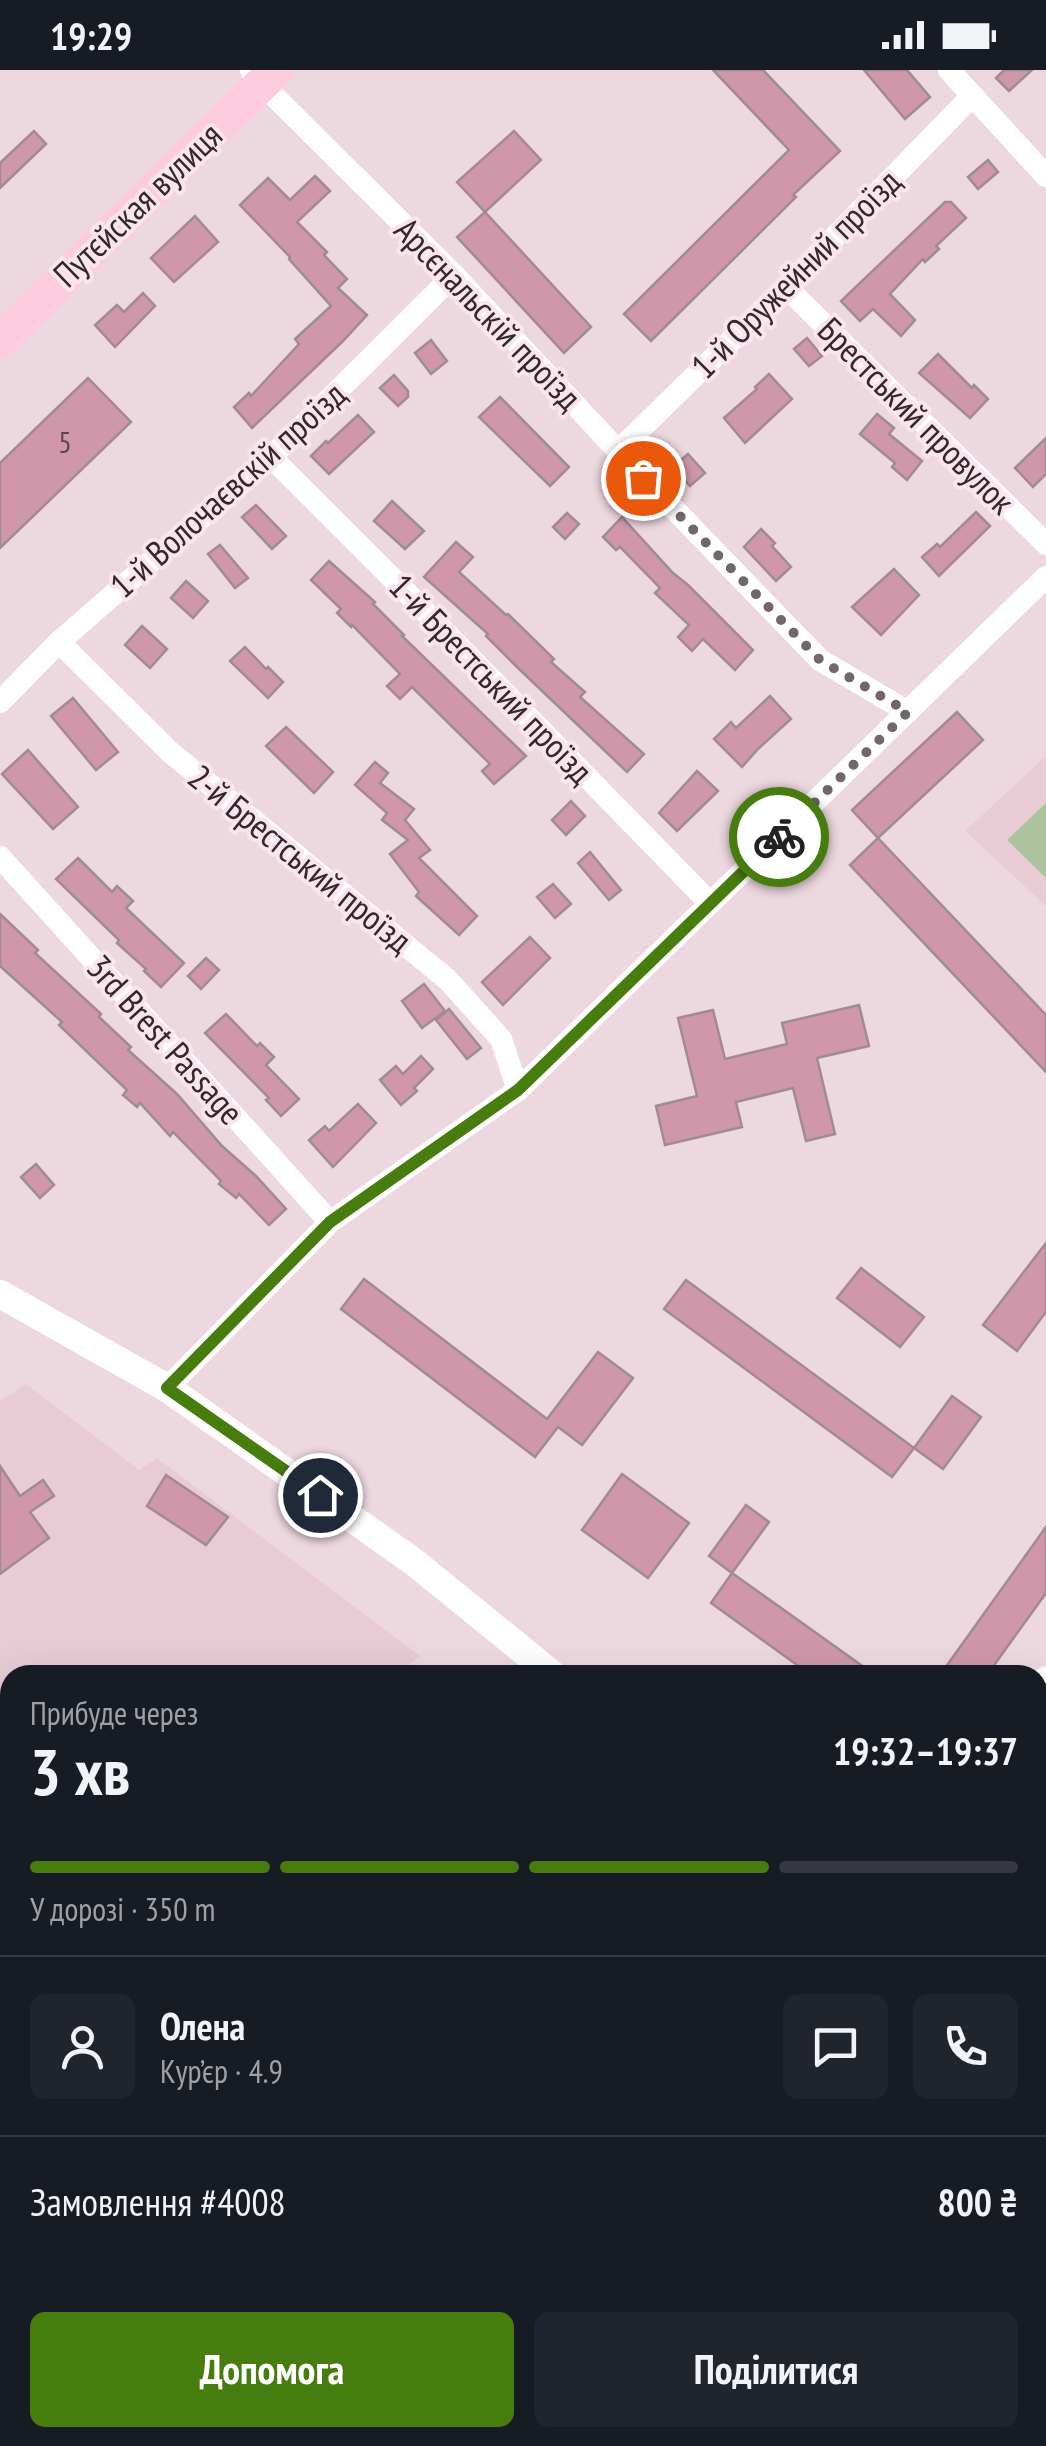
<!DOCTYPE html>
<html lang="uk">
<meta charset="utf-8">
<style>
body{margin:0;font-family:"PT Sans Narrow",sans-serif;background:#20242c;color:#f1f3f6;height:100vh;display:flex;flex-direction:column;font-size:38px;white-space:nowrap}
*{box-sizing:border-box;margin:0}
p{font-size:32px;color:#9ea1a6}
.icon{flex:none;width:55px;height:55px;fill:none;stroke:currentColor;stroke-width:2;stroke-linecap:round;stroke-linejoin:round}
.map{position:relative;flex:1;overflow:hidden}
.panel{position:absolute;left:0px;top:1595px;width:1048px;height:782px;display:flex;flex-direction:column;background:#171b24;border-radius:30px 30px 0 0;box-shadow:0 10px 40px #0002}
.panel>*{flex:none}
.pin{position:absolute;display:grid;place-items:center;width:85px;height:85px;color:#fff;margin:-42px;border:5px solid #fff;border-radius:50%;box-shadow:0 2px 10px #0007}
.courier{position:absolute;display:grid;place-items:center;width:100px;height:100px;margin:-50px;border:8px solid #477c0e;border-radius:50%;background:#fff;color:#222;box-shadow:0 2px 12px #0007}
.headline em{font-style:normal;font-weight:700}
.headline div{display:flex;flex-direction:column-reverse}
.headline{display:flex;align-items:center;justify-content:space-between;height:170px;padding:0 30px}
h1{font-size:65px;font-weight:700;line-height:75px}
.bar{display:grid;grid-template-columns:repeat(4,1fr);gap:15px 10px;align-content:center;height:120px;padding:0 30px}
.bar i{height:12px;border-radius:8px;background:#363941}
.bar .selected{background:#477c0e}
.bar p{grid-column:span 4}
.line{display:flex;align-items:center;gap:25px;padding:0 30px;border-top:2px solid #363941}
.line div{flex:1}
.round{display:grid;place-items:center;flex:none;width:105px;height:105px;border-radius:15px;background:#20242c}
.button{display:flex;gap:20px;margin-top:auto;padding:20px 30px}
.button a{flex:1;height:115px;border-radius:15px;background:#477c0e;color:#fff;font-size:40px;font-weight:700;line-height:115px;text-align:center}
.button a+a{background:#20242c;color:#f1f3f6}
.status{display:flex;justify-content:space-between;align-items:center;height:70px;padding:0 50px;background:#171b24;direction:ltr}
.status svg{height:28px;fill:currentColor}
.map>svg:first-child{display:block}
.built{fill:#e8cbd5}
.green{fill:#acc39d}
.building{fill:#d097ab;stroke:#9f8b92;stroke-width:2.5}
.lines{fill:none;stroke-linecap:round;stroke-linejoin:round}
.minor{stroke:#fff;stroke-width:22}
.tertiary{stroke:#fff;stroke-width:28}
.primary{stroke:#fdcbde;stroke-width:35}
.done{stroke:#73666a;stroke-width:10;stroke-dasharray:0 18}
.route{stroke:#477c0e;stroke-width:12}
.labels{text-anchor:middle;stroke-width:8;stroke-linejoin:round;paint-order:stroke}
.number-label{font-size:30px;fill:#59444b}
.street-label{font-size:35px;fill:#31292b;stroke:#fbe5ec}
</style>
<div class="status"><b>19:29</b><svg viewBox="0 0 49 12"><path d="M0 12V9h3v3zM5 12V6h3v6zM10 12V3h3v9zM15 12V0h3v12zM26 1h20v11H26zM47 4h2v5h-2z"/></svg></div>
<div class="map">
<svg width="1046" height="2376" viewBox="0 0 1046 2376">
<rect width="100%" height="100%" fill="#eed8df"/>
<g class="built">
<path d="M1046,686V836L965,761Z"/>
<path d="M26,1314L139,1400L157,1388L420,1586L395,1605H10V1744L0,1731V1331Z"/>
<path d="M10,2099V2368H326L314,2376H0V2107Z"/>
<path d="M342,2368H492L481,2376H349Z"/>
</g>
<path class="green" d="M1046,733V808L1007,770Z"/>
<g class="building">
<path d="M713,0H763L840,81L793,125L796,127L651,271L624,244L789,80Z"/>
<path d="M864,0H907L930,27L905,49Z"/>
<path d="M1004,0H1032L1009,21L996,8Z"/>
<path d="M34,61L46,74L0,118V93Z"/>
<path d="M514,61L541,90L485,142L457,112Z"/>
<path d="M988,90L998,102L978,119L968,107Z"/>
<path d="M315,106L330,121L297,152L327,182L324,185L347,209L338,218L367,245L343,271L252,358L234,337L249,323L251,326L299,274L295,269L331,236L289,189L290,187L240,135L268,108L290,130Z"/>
<path d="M945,132H951L966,148L936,176L939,179L925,192L923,189L890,224L915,250L901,266L873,239L860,251L841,231Z"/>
<path d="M485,142L591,257L564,283L457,167Z"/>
<path d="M195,146L218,172L174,212L151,188Z"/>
<path d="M143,223L155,236L115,277L95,255L117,235L124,242Z"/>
<path d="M807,268L822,286L809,296L794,279Z"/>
<path d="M431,270L447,291L431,304L415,283Z"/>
<path d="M938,284L972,318L974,315L988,329L970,348L919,303Z"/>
<path d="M769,304L792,329L745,373L724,348L757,319L755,317Z"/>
<path d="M394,305L408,321V327L398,336L380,318Z"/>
<path d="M88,308L131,352L0,478V393Z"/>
<path d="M500,327L569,397L550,416L479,347Z"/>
<path d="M877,344L894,358L889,364L922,391L907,410L892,397L895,393L860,364Z"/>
<path d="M358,345L374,362L329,404L311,386L326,371L328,373Z"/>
<path d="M1046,368V404L1033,417L1015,398Z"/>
<path d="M688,384L705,403L690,416L673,397Z"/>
<path d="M392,431L424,461L405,479L374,451Z"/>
<path d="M256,435L286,466L272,479L242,447Z"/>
<path d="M976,442L990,456L939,506L922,487L937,474L940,477Z"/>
<path d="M567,443L579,454L565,469L553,457Z"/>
<path d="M622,447L673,503L688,515L753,580L735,600L703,569L692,581L678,567L689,555L655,523L660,518L620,477L616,480L603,467Z"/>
<path d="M761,459L775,473L772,476L791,497L776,511L744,477Z"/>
<path d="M456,472L473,487L459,502L506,545L508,544L554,589L551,592L585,622L580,627L644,684L627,702L517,597L486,566L488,564L424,507Z"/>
<path d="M220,475L248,508L235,518L208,484Z"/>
<path d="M329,491L375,532L373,534L404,565L402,566L526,686L494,714L482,701L490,694L412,617L400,629L387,616L400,604L352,555L351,557L337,543L341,539L311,510Z"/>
<path d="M894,499L919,525L881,565L852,537Z"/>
<path d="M186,511L208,531L193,548L171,528Z"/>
<path d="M142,556L167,579L150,598L125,575Z"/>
<path d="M245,577L266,599L268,597L283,612L268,628L230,591Z"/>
<path d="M770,626L791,649L758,679L742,697L714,669L731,652L736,658Z"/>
<path d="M73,628L118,682L96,700L51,646Z"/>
<path d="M957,642L983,670L878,768L852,740Z"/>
<path d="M286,657L333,702L314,723L266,676Z"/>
<path d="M28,680L78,737L53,759L2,704Z"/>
<path d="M375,692L388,703L380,713L414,739L405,750L430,780L419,788L477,846L459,865L416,826L419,822L390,784L408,770L382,750L387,743L355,715Z"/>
<path d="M697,701L718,721L677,761L659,743Z"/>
<path d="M571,731L585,746L566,765L552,750Z"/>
<path d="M878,768L1046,945V1002L850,795Z"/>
<path d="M590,782L621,820L609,830L578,793Z"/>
<path d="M78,788L112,822L117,816L133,831L126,838L184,893L161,917L144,901L146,899L117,873L119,870L56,809Z"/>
<path d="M553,814L571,834L555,848L537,827Z"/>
<path d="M0,844L38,880L35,883L101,944L99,947L131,977L128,980L177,1024L222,1076L256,1106L286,1139L269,1155L239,1124L236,1128L219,1114L221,1111L173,1062L170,1066L140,1033L137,1037L123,1025L127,1020L59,955L62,952L0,896Z"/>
<path d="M530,867L550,888L503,935L482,912Z"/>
<path d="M206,888L219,900L201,919L188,906Z"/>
<path d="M424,914L445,941L422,958L402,931Z"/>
<path d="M859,935L869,976L817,988L835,1064L806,1071L793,1018L736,1032L742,1057L665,1075L656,1036L697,1026L678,948L713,940L725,989L787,974L782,953Z"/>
<path d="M449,939L481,978L467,989L436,950Z"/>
<path d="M226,944L257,976L260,973L274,987L266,995L299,1029L281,1046L266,1030L269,1028L205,963Z"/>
<path d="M421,986L433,999L414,1018L417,1021L401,1035L380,1010L396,996L403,1004Z"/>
<path d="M358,1034L376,1053L333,1097L309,1070L325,1056L329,1061Z"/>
<path d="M36,1094L54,1115L40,1128L21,1107Z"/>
<path d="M1046,1173V1242L1017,1281L983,1255Z"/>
<path d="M861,1198L924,1247L900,1277L837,1228Z"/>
<path d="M364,1209L547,1349L598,1282L633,1308L582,1375L558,1357L535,1387L341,1239Z"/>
<path d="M686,1210L914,1378L892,1407L664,1239Z"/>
<path d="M952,1326L981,1347L943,1399L914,1378Z"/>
<path d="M0,1396L20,1426L43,1410L54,1426L30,1442L49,1468L0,1504Z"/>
<path d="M622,1404L689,1453L648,1508L582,1460Z"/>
<path d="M166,1405L228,1447L206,1475L147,1436Z"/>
<path d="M746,1435L769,1452L732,1503L709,1486Z"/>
<path d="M1046,1457V1523L987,1605H940Z"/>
<path d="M732,1503L875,1605H811L711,1533Z"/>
</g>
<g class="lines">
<g class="minor">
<path d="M251,0L261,13L454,205L618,381L820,590L908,642"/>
<path d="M949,0L1046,106"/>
<path d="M786,217L1046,474"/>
<path d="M618,381L786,217L972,26"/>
<path d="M271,387L406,522L710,833"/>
<path d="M59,572L169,681L448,910L501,969L518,1020"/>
<path d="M0,632L59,572L271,387L454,205"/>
<path d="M0,787L330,1152"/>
<path d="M167,1318L330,1152L518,1020L1046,507"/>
<path d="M1038,1613L1046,1607"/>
<path d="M730,2376L741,2368"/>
</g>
<g class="tertiary">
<path d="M0,1224L167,1318L414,1492L553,1605"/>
<path d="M1038,2129L1046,2139"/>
</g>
<path class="primary" d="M0,270L276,0"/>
</g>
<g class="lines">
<path class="done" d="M643,408L820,590L908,642L779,767"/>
<path class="route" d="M320,1425L167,1318L330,1152L518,1020L779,767"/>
</g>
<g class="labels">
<g class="number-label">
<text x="65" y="383">5</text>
</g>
<g class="street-label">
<text transform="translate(138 135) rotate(-44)" y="12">Путєйская вулиця</text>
<text transform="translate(796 204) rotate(-45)" y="12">1-й Оружейний проїзд</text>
<text transform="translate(488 244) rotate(46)" y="12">Арсєнальскій проїзд</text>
<text transform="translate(916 346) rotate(45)" y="12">Брестський провулок</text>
<text transform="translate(228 420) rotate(-42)" y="12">1-й Волочаєвскій проїзд</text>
<text transform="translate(491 609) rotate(46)" y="12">1-й Брестський проїзд</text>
<text transform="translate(300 789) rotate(39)" y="12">2-й Брестський проїзд</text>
<text transform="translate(165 970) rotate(48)" y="12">3rd Brest Passage</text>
</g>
</g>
</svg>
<div class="pin" style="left:643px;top:408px;background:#ea580c"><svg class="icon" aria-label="bag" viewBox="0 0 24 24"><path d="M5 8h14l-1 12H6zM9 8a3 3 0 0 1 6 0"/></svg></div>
<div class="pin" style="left:320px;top:1425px;background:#1f2937"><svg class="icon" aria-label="home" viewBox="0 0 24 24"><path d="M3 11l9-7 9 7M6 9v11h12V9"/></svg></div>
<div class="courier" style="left:779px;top:767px"><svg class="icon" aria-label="bike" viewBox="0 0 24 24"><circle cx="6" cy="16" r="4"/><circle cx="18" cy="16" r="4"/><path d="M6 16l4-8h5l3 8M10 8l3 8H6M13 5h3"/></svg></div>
<section class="panel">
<div class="headline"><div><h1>3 хв</h1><p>Прибуде через</p></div><em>19:32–19:37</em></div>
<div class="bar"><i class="selected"></i><i class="selected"></i><i class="selected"></i><i></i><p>У дорозі · 350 m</p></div>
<div class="line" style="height:180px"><a class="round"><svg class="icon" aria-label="person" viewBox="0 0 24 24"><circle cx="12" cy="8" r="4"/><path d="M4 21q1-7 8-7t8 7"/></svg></a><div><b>Олена</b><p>Кур’єр · 4.9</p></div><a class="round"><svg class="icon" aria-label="chat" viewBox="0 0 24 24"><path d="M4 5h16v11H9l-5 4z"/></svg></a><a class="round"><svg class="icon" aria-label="phone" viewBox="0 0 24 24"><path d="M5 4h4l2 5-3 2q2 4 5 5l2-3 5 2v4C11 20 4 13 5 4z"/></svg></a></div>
<div class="line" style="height:130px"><div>Замовлення #4008</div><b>800 ₴</b></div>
<div class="button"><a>Допомога</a><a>Поділитися</a></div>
</section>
</div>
